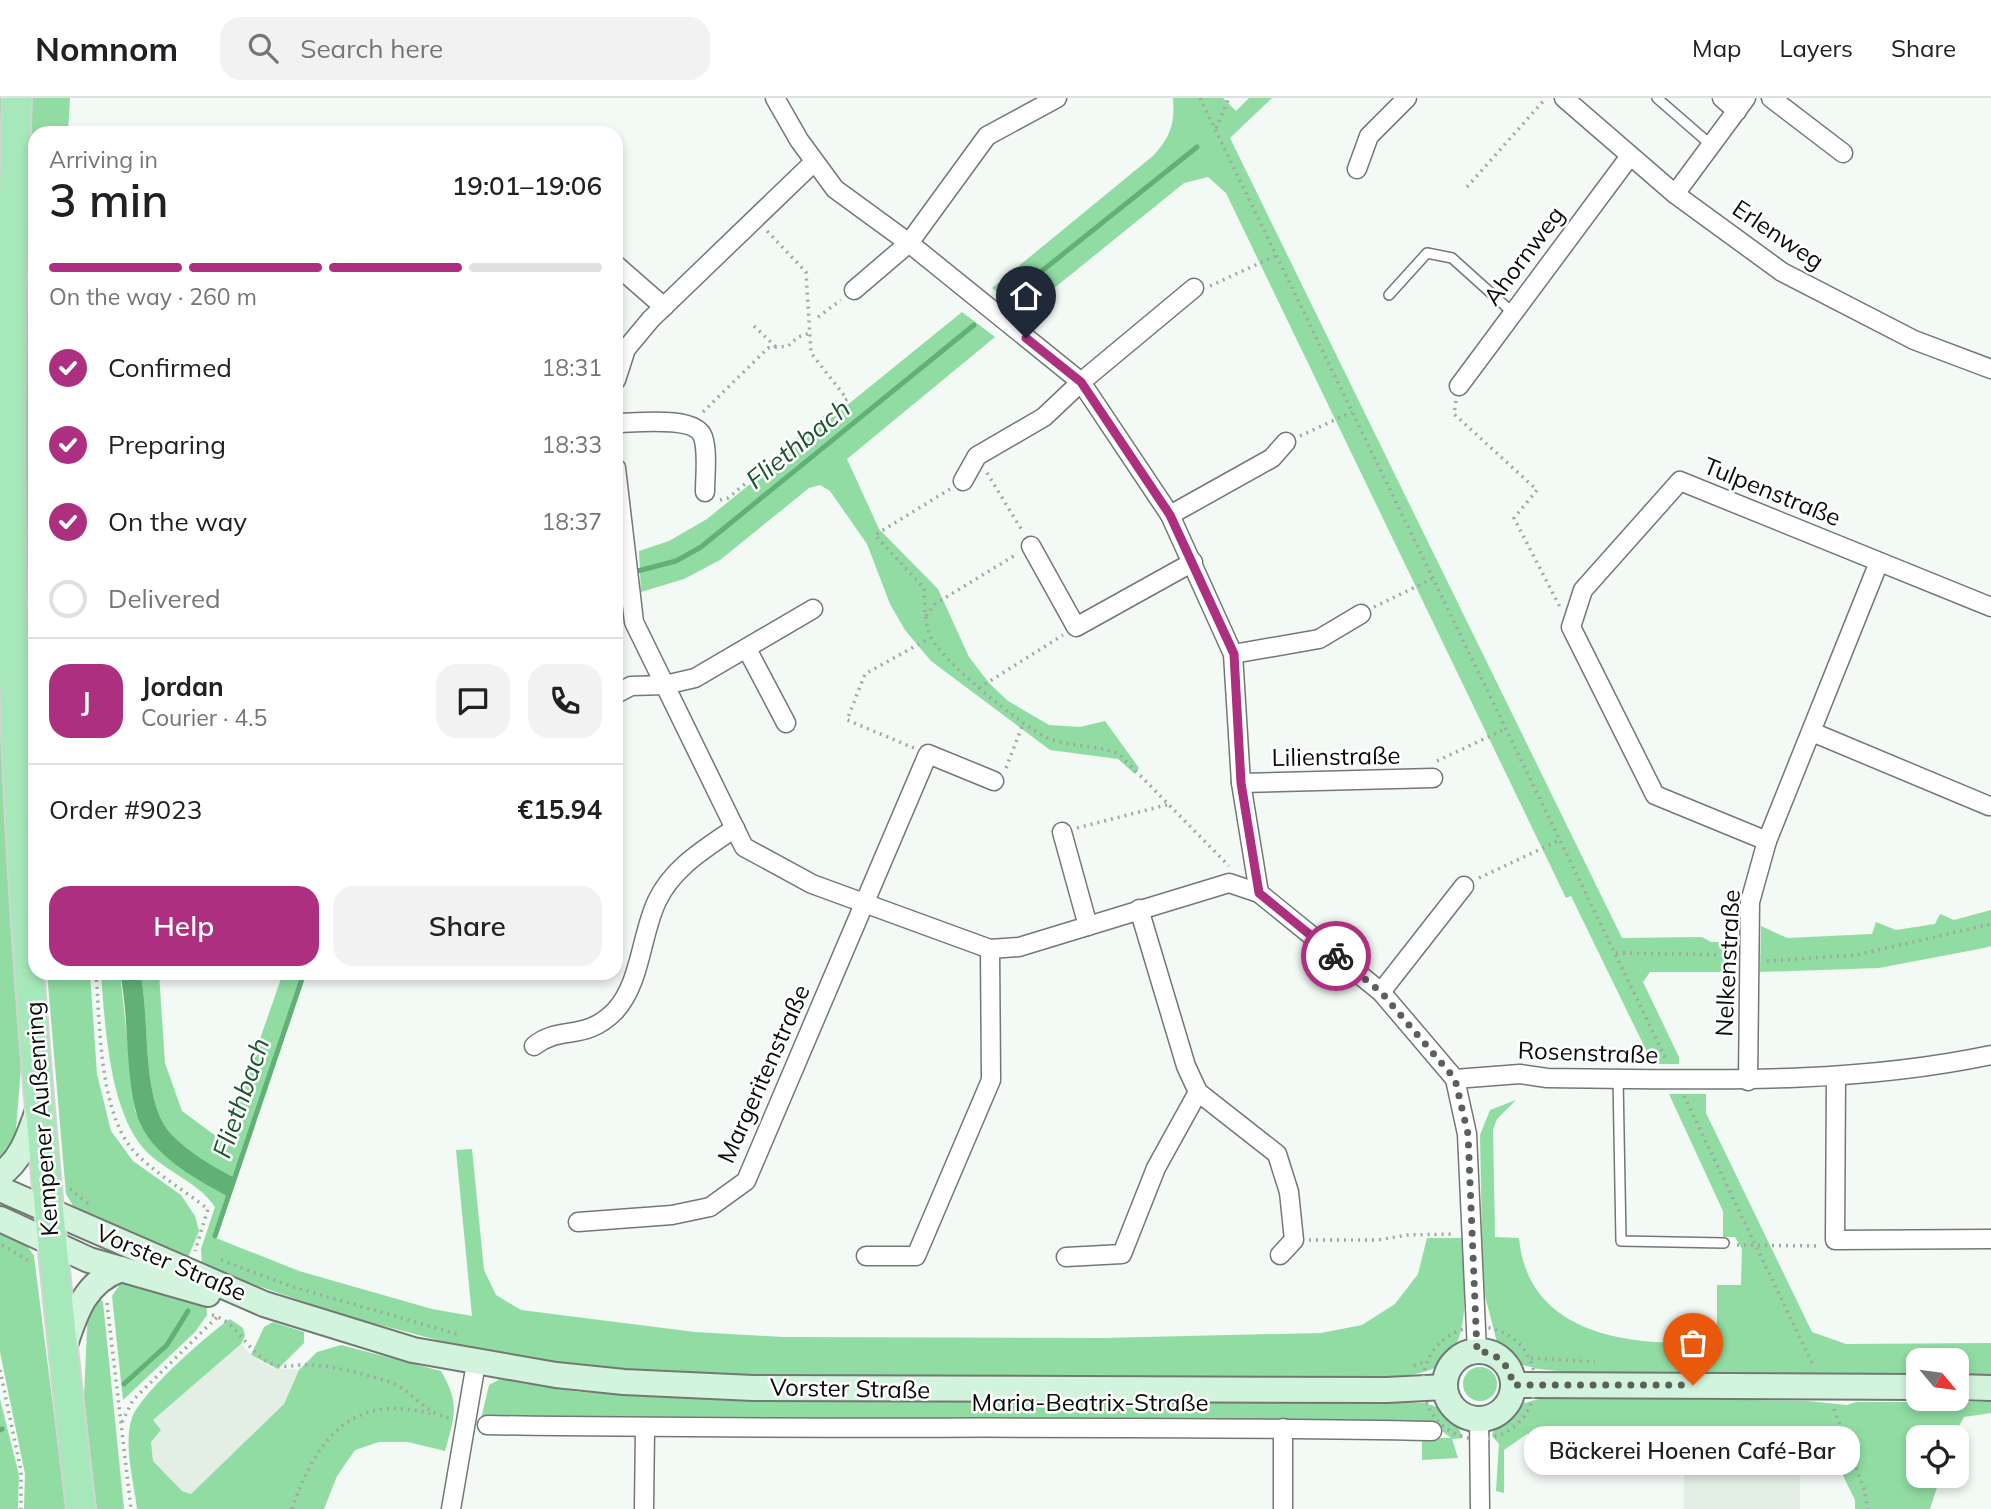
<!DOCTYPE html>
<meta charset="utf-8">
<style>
body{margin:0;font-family:Mulish,sans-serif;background:#f2f2f2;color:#202124;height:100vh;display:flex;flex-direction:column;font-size:26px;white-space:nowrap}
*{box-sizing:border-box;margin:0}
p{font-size:23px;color:#757577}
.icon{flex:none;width:38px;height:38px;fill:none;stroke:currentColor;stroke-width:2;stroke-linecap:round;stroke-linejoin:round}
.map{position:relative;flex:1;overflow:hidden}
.panel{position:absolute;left:28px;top:28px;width:595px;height:854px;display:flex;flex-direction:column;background:#fff;border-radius:21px;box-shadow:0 4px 10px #0003}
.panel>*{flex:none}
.needle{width:46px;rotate:119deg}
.tools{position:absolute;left:1906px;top:1250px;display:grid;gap:14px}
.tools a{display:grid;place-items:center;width:63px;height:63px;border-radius:14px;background:#fff;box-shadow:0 4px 10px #0003;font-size:35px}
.pin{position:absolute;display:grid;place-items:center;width:60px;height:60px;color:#fff;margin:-72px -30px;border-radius:50% 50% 50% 0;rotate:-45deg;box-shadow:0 0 7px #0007}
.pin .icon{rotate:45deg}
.courier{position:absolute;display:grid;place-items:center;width:70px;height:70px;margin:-35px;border:5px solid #ad3080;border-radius:50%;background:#fff;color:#222;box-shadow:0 2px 9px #0007}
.bubble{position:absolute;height:49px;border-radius:21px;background:#fff;box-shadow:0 4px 10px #0003;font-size:23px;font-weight:600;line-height:49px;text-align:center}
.headline em{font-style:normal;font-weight:600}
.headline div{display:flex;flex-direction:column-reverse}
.headline{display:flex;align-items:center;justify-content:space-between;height:119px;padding:0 21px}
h1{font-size:46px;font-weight:600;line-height:52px}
.bar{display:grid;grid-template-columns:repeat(4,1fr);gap:10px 7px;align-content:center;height:84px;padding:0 21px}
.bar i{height:9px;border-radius:5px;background:#e0e0e0}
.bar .selected{background:#ad3080}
.bar p{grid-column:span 4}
.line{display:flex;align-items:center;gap:18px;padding:0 21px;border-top:2px solid #e0e0e0}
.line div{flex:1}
.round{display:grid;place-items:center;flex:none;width:74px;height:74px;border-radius:21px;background:#f2f2f2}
ol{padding:0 21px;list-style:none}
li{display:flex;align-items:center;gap:21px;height:77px}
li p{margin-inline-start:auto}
li .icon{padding:7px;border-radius:50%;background:#ad3080;color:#fff;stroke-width:4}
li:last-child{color:#757577}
li i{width:38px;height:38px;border:4px solid #e0e0e0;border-radius:50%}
.button{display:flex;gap:14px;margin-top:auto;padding:14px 21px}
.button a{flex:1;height:80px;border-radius:21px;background:#ad3080;color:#fff;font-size:28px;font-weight:600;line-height:80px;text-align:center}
.button a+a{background:#f2f2f2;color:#202124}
header{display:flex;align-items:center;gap:42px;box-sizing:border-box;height:98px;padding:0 35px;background:#fff;border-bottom:2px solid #e0e0e0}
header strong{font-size:33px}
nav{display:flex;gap:38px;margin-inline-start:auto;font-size:24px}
.search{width:490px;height:63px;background:#f2f2f2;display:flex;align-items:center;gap:18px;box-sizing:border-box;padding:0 24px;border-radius:21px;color:#757577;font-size:26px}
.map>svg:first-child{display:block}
.built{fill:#e3efe5}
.green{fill:#90dca2}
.water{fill:#61b176}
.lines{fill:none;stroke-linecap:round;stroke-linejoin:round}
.stream{stroke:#61b176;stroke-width:5}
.lane-casing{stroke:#737874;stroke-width:12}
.street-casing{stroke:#737874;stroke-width:21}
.secondary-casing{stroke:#737874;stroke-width:28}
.primary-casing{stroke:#d3d3d3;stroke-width:32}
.path{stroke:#a2a7a3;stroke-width:3.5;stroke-dasharray:2 5;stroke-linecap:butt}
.lane{stroke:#fff;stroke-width:9}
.street{stroke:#fff;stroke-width:18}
.secondary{stroke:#d2f4dc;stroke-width:24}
.primary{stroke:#a6e8b9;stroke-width:28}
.done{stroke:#5c5f5c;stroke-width:7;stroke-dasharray:0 12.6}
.route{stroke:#ad3080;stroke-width:9}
.labels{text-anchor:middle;stroke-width:5;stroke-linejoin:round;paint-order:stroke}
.street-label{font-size:24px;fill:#0a0c0a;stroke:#fff}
.water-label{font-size:26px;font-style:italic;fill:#1c562f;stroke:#fff}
</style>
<header>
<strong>Nomnom</strong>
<div class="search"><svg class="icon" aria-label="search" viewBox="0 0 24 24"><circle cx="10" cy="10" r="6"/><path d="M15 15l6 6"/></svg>Search here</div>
<nav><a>Map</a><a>Layers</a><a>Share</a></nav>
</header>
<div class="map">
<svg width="1991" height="1411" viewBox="0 0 1991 1411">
<rect width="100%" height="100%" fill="#f3f9f4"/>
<g class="built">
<path d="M241,1246L251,1257L270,1269L299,1272L284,1306L191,1396L182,1393L153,1363L151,1344L161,1332L153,1322Z"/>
<path d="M1733,1329H1800V1411H1684V1335L1732,1336Z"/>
</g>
<g class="green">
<path d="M0,0H6L1,439L9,774L21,970L14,1055L0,1069Z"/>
<path d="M28,0H70L68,35H35V698C19,465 22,233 28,0Z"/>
<path d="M1173,0H1223L1236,13L1249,0H1272L1230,40L1622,840L1702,839L1711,844H1734L1730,853L1729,874H1650L1643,884L1679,959V966H1648L1649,958L1571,798L1566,800L1226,95L1208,79L1184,85L1037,204L1035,217L1024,215L992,190L1154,57C1171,38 1175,25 1173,0Z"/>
<path d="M962,214L995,239L847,361L879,431L938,491L969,559L990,586L1008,603L1049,627L1080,629L1105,623L1139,670L1135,676L1118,661L1050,652L931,563L905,532L890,506L867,446L830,393L820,387L809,390L720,462L684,481L641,494L639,453L669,443L707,421Z"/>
<path d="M1991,812V848L1984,850L1879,870L1760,874L1761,828L1787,840L1872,836L1876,824L1896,832L1935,826L1940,816L1954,822Z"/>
<path d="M47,875H90L97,976L111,1033L133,1063L181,1097L195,1118L199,1133L187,1162L75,1111L66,1096Z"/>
<path d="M101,875H120L135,1013L154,1046L233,1079C211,1067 188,1055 171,1036C140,1002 151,921 140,875H159L165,965L182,1013L224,1044L283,875H305L216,1140L299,1173L432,1211L472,1218L456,1052L472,1051L484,1172L496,1197L521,1212L695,1234L783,1239L1103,1240L1321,1235L1362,1227L1395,1206L1418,1176L1427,1140H1462C1463,1181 1478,1259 1424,1274C1402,1280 1378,1280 1355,1281L678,1278L530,1263L464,1249L346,1218L209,1171L202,1166L201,1151L215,1109C199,1084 164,1073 144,1051C109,1011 105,927 101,875Z"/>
<path d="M1669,996H1706V1015L1812,1234L1846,1246L1991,1245V1280L1957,1279L1956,1262H1918V1279L1596,1277L1538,1271L1519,1266L1498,1248L1483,1190L1480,1037L1490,1012L1516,1002L1497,1021L1493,1032L1495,1139L1519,1140C1528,1240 1637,1250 1717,1243V1187H1741L1742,1151L1735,1139H1723V1113Z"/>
<path d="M0,1132L28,1149L34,1158L66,1411H24L25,1376L0,1254Z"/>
<path d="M125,1179L206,1202L207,1217L195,1234L123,1302L112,1198Z"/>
<path d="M97,1196L103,1204L124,1411H96L84,1298L88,1210Z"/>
<path d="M230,1221L243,1230L245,1238L241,1246L153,1322L161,1332L151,1344L153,1363L182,1393L191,1396L284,1306L299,1272L317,1254L341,1247L441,1273C460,1306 455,1317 445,1353L408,1344H379L355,1352L337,1378L324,1411H137C134,1384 123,1346 132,1320C141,1295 207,1237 230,1221Z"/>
<path d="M273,1224L304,1234V1245L278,1271L251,1257L264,1229Z"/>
<circle cx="1480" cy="1286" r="17"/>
<path d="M500,1281L580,1294L691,1298L1240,1300L1424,1305C1447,1311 1454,1318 1463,1340L1452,1341L1458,1360L1422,1362V1340H1451L1432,1325L481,1321L489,1287Z"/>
<path d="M1554,1299L1808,1303L1847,1307L1856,1304H1991V1315L1964,1319L1953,1339H1918V1377H1941L1930,1411H1855V1402L1819,1329H1733L1732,1336H1527L1504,1352V1395L1496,1393L1499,1346L1492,1338C1500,1309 1527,1302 1554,1299Z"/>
<path d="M0,1301L19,1377L18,1411H0Z"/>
</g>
<path class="water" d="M120,875H140C151,921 140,1002 171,1036C189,1055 211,1067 233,1079L227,1098C192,1079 144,1053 135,1010C125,966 129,919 120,875Z"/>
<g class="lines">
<g class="stream">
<path d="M1003,204L1197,49"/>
<path d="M634,474L676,463L701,449L974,227"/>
<path d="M215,1138L304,875"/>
<path d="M124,1286L167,1247L188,1213"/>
<path d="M0,1332L2,1331"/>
</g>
<g class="lane-casing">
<g id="lane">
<path d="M1657,0L1711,47"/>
<path d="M1389,197L1427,155L1452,160L1512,214"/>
<path d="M1618,980L1621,1143L1724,1145"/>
</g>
</g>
<g class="street-casing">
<g id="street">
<path d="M775,0L799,42L835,91L909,145L1081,284L1170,417L1233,556L1241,685L1259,795L1381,894L1455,981"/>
<path d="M1564,0L1675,96L1782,174L1914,242L1991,271"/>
<path d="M1722,0L1737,13"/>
<path d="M1771,0L1843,55"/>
<path d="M1357,71L1369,38L1407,0"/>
<path d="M1675,96L1746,0"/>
<path d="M616,167L664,209"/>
<path d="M854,192L909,145L987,38L1057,0"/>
<path d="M616,282L626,251L651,221L814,64"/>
<path d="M1459,288L1630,58"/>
<path d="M616,325C635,325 696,317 703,339C708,354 705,377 705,394"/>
<path d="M616,370L634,524L744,749L812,786L990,851L1019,849L1229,785L1259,795"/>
<path d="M963,383L977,358L1044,319L1081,284L1194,190"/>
<path d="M1170,417L1272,360L1286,344"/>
<path d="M1031,448L1076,529L1193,464"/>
<path d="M747,551L786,625"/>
<path d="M1233,556L1319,541L1361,516"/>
<path d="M616,596L631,588L665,587L695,580L813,511"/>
<path d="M1812,634L1989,708"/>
<path d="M1241,685L1433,680"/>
<path d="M1062,734L1088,828"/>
<path d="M1767,743L1655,697L1571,529L1583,492L1680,383L1991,509"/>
<path d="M1139,811L1186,968L1198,994L1277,1056L1289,1094L1294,1142L1280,1157"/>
<path d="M1381,894L1464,788"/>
<path d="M534,948C559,927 585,944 615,913C641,885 641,836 657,803C673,769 705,751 735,730"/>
<path d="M1836,978L1835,1142L1991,1141"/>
<path d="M1748,983L1750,804L1767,743L1879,464"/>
<path d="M578,1124L672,1117L710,1109L746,1083L928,656L994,683"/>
<path d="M866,1158H916L991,982L990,851"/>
<path d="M1066,1159L1122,1156L1156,1070L1198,994"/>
<path d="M1477,1253L1467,1036L1455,981L1520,976L1547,980C1696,981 1844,988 1991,957"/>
<path d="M1479,1320L1480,1411"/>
<path d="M487,1327C802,1333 1117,1326 1432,1333"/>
<path d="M1283,1330V1411"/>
<path d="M451,1411L476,1265"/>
<path d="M644,1411L645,1330"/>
</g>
</g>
<g class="secondary-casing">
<g id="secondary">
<path d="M0,1077C24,1060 30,1033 40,1007"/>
<path d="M0,1091L264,1206L413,1252L556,1277L624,1284L753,1290L1387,1292L1445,1289"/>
<path d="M0,1121L89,1162L208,1196"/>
<path d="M63,1253C75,1217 83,1185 121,1171"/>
<circle cx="1479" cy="1287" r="34"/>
<path d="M1513,1287L1918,1289"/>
<path d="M1956,1289L1991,1290"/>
</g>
</g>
<g class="primary-casing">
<path id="primary" d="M17,0C12,145 9,289 11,433C14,760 43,1087 81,1411"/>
</g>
<g class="path">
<path d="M1200,0L1667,963"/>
<path d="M1216,30L1229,0"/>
<path d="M1467,89L1546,0"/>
<path d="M1210,188L1275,158"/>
<path d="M818,219L841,202"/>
<path d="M754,228L776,249"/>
<path d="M1456,303L1454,316L1537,392L1514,420L1560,509"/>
<path d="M703,314L768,250L788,248L798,239L810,235"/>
<path d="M1300,338L1352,314"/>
<path d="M987,375L1023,434"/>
<path d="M950,391L875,437L924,490C925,505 924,522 930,537C939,561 1022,628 1046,639C1070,650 1096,646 1119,656L1229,768"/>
<path d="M720,402L728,400L847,301L811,255L806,174L767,133"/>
<path d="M1374,509L1432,481"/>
<path d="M926,518L935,506L1017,456"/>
<path d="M979,590L1063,537"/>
<path d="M914,650L847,622L865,576L930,540"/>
<path d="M1437,663L1505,631"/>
<path d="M1006,670L1023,626"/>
<path d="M1077,730L1170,706"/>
<path d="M1479,780L1560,742"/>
<path d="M1616,855L1732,857"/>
<path d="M1767,863L1856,857L1991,826"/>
<path d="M96,875C100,925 99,1011 132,1051C150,1072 185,1093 208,1111L195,1153"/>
<path d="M1684,998L1814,1269"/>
<path d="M70,1091L89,1106"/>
<path d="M1309,1142H1378L1407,1137L1455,1136"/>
<path d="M2,1147L31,1164"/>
<path d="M1737,1147L1820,1148"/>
<path d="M221,1162L290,1188L457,1236"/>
<path d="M107,1205L131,1411"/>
<path d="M212,1217C237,1223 247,1254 270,1265C286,1272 297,1265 313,1267C336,1269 364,1276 387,1283C413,1291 424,1317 451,1320"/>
<circle cx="1479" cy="1285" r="56"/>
<path d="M1531,1260L1595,1264"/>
<path d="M1414,1268L1427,1263"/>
<path d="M0,1272L21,1373V1411"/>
<path d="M1834,1311L1864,1391L1868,1411"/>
<path d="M122,1324L133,1302L217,1219"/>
<path d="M292,1411C317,1338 354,1293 435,1317"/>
</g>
<use href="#lane" class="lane"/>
<use href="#street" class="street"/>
<use href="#secondary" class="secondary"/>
<use href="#primary" class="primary"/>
</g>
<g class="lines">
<path class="done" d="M1336,858L1381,894L1455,981L1468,1036L1477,1253C1498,1255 1509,1266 1513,1287H1693"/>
<path class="route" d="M1026,240L1081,284L1170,417L1234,556L1241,685L1259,795L1336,858"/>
</g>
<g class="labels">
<g class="street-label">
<text transform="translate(1778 137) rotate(34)" y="8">Erlenweg</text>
<text transform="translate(1524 158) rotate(-53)" y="8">Ahornweg</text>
<text transform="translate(1772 394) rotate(22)" y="8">Tulpenstraße</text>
<text transform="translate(1336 659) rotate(-1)" y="8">Lilienstraße</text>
<text transform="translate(1728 865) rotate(-87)" y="8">Nelkenstraße</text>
<text transform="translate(1588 955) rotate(2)" y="8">Rosenstraße</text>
<text transform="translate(764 976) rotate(-66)" y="8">Margeritenstraße</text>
<text transform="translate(42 1021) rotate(-94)" y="8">Kempener Außenring</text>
<text transform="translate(171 1165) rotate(23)" y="8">Vorster Straße</text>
<text transform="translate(850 1291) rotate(1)" y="8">Vorster Straße</text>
<text x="1090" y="1313">Maria-Beatrix-Straße</text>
</g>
<g class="water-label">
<text transform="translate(798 346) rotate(-39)" y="9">Fliethbach</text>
<text transform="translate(241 1000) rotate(-71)" y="9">Fliethbach</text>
</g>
</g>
</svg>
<div class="tools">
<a><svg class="needle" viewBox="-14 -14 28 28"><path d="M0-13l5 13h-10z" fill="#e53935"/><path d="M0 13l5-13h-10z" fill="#757577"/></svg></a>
<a><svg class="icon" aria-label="locate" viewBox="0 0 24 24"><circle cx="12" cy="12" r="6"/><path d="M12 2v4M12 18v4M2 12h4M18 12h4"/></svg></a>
</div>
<div class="pin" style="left:1693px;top:1287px;background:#ea580c"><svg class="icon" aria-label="bag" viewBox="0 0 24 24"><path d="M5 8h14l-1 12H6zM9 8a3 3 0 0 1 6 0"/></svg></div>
<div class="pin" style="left:1026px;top:240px;background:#1f2937"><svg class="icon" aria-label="home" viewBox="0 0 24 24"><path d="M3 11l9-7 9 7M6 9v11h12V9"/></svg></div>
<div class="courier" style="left:1336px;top:858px"><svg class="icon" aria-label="bike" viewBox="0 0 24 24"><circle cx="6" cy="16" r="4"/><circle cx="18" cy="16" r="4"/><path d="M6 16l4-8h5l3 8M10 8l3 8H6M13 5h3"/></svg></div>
<div class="bubble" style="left:1524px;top:1328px;width:336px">Bäckerei Hoenen Café-Bar</div>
<section class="panel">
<div class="headline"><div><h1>3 min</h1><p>Arriving in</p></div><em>19:01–19:06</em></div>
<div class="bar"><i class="selected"></i><i class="selected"></i><i class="selected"></i><i></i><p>On the way · 260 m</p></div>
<ol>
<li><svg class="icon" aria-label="check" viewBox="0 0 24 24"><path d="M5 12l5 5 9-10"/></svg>Confirmed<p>18:31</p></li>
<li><svg class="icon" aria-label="check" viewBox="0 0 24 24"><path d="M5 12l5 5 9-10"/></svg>Preparing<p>18:33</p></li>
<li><svg class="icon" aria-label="check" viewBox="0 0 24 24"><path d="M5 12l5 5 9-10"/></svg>On the way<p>18:37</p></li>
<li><i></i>Delivered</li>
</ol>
<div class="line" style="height:126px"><b class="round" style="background:#ad3080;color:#fff">J</b><div><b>Jordan</b><p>Courier · 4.5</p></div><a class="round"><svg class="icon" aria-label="chat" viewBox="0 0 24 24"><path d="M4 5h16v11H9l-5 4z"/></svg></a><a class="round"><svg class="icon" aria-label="phone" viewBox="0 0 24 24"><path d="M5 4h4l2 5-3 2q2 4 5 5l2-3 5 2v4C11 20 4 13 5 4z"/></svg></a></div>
<div class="line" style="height:91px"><div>Order #9023</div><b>€15.94</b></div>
<div class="button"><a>Help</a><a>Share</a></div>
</section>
</div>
